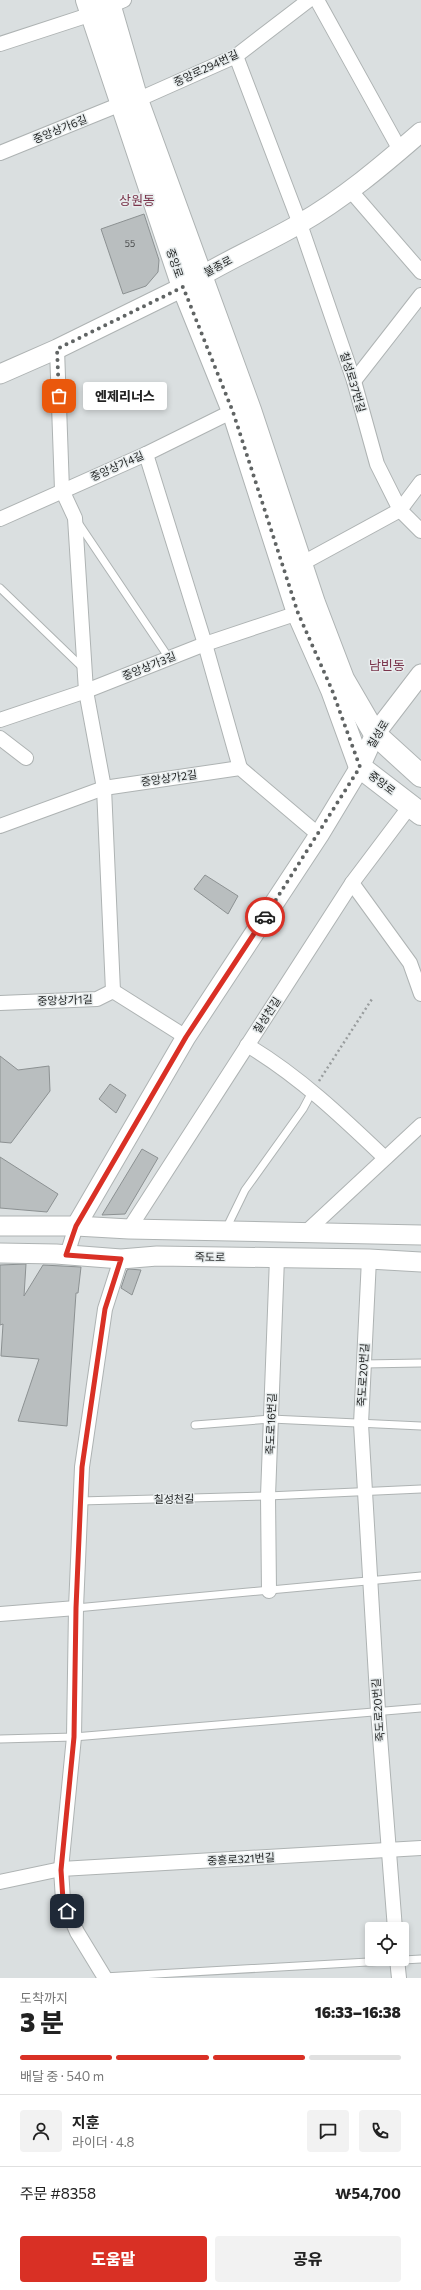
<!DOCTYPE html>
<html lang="ko">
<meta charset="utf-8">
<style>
body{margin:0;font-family:Commissioner,"Noto Sans KR",sans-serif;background:#f2f2f2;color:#222;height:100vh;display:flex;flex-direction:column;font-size:15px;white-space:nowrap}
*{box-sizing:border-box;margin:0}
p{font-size:13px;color:#767676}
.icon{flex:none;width:22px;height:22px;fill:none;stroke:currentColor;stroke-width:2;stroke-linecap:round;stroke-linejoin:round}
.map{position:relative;height:1978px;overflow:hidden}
.side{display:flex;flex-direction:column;background:#fff;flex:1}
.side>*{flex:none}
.buttons{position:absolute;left:365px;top:1922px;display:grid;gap:8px}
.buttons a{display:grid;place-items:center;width:44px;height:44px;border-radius:4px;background:#fff;box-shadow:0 2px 6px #0003;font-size:20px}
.pin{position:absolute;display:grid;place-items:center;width:34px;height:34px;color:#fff;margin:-17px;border-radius:8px;box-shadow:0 2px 6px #0006}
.courier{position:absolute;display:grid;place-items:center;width:40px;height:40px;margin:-20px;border:3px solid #d93025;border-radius:50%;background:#fff;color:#222;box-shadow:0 1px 5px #0007}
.bubble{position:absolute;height:28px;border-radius:4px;background:#fff;box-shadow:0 2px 6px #0003;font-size:13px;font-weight:800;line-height:28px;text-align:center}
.headline em{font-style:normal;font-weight:800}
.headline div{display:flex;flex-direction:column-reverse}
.headline{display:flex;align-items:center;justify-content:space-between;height:68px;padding:0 20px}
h1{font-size:26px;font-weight:800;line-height:30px}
.bar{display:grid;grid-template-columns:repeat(4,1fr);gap:6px 4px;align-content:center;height:48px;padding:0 20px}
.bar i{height:5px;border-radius:3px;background:#e0e0e0}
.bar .active{background:#d93025}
.bar p{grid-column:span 4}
.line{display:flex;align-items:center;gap:10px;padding:0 20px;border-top:1px solid #e0e0e0}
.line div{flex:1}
.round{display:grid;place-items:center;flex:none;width:42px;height:42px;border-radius:4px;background:#f2f2f2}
.button{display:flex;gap:8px;margin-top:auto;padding:8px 20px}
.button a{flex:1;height:46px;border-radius:4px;background:#d93025;color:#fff;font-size:16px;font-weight:800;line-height:46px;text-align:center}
.button a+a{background:#f2f2f2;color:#222}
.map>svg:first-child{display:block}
.building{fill:#b9bebf;stroke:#8c9192}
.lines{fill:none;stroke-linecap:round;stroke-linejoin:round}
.lane-casing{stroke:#aeb3b3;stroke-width:9}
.street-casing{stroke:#aeb3b3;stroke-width:16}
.secondary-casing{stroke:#aeb3b3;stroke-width:21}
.primary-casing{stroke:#aeb3b3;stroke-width:24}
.path{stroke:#999d9e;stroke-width:2.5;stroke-dasharray:2 3;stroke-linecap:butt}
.lane{stroke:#fff;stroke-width:7}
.street{stroke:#fff;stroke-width:14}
.secondary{stroke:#fff;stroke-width:19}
.primary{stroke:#fff;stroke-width:22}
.done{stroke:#606464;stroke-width:4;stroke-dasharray:0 7.2}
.route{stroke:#d93025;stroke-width:5}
.labels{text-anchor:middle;stroke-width:3;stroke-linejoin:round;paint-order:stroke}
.number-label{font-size:9px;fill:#464848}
.street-label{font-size:11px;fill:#1f2121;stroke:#e7eced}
.quarter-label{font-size:13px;fill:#7a344b;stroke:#e7eced}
</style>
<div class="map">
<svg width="421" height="1978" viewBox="0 0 421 1978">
<rect width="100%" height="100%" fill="#dadfe0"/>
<g class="building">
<path d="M144,214L159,260L158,272L146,286L123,294L101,229Z"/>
<path d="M205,875L238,896L228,914L194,889Z"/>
<path d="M0,1056L18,1070L49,1066L50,1091L11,1143L0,1142Z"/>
<path d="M110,1084L126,1095L116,1113L99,1099Z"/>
<path d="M142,1149L158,1158L125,1214L102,1215Z"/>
<path d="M0,1157L58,1194L47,1212L0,1208Z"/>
<path d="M26,1264L24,1296L43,1265L81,1267L78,1293H76L67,1426L18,1421L39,1359L1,1356L3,1324L0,1325V1265Z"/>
<path d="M129,1269L141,1270L132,1295L121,1288L127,1270Z"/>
</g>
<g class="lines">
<g class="lane-casing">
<g id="lane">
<path d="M77,521L169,658"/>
<path d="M0,588L84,669"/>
<path d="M226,1229L245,1190L303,1109L312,1092"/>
<path d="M364,1364L421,1363"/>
<path d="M195,1425L271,1419L421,1426"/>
<path d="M80,1501L268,1496L421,1489"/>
<path d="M76,1608L421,1576"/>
<path d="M0,1739L74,1737L421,1708"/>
<path d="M104,1977L421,1959"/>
</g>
</g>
<g class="street-casing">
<g id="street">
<path d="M317,0L400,150"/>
<path d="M110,6L124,0"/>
<path d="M0,44L92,14"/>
<path d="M236,56L300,224L354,381L377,464L400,510L421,531"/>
<path d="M137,100L236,56L309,0"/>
<path d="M0,153L121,104"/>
<path d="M350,190L421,272"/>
<path d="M57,349L62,490L75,518L86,691L104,788L113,991"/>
<path d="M354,381L421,295"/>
<path d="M146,454L205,644L240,768"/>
<path d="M0,519L146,454L233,411"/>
<path d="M301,564L400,510L421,482"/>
<path d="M0,720L86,691L205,644L298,613"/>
<path d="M0,738L26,758"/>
<path d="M0,826L104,788L240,768L319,835"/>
<path d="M352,883L410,963L421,994"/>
<path d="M0,1003L97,999L113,991L186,1037"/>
<path d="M247,1045C299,1076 342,1117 385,1158"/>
<path d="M129,1229L352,883L410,806"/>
<path d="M305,1233L421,1125"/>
<path d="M67,1255L76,1226"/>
<path d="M369,1259L361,1424L378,1711L395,1929"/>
<path d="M269,1591L268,1496L277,1258"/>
<path d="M0,1614L76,1608"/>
<path d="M0,1882L61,1869L421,1848"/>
<path d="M397,1959L399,1978"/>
<path d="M105,1978L77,1932L63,1900L61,1869L74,1737L76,1608L82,1467L105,1309L121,1259"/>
</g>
</g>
<g class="secondary-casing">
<g id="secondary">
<path d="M0,374L57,349L183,287C220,263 261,246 299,224C343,199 383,165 421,132"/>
<path d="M0,1226H76L129,1229L421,1235"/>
<path d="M76,1226L186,1037L319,835L360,767L375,734L421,674"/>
<path d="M0,1253L56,1254L121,1259L157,1256L369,1259L421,1262"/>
</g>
</g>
<g class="primary-casing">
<g id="primary">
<path d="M87,0L183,287L233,411L298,613L332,690L360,767L421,814"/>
<path d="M108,0L137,100L250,410L314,603L343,679L375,734L421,776"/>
</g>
</g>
<path class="path" d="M319,1081L372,999"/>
<use href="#lane" class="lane"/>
<use href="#street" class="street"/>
<use href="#secondary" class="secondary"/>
<use href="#primary" class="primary"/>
</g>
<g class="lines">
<path class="done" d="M59,396L57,349L183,287L233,412L298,613L332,690L360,767L265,917"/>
<path class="route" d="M67,1911L63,1900L61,1870L74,1737L76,1608L82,1467L105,1309L121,1259L66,1255L76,1226L186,1037L265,917"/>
</g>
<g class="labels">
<g class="number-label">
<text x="130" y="247">55</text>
</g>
<g class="street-label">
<text transform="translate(206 68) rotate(-25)" y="4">중앙로294번길</text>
<text transform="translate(60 129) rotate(-22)" y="4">중앙상가6길</text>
<text transform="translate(175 263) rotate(71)" y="4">중앙로</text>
<text transform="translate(218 266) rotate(-28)" y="4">불종로</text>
<text transform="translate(353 382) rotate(73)" y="4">칠성로37번길</text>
<text transform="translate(117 466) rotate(-24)" y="4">중앙상가4길</text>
<text transform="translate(149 666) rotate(-22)" y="4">중앙상가3길</text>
<text transform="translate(378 734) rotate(-59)" y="4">칠성로</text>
<text transform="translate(169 778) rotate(-8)" y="4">중앙상가2길</text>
<text transform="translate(382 783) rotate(38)" y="4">중앙로</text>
<text transform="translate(65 1000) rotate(-2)" y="4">중앙상가1길</text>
<text transform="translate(267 1015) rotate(-57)" y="4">칠성천길</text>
<text transform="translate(210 1257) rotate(1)" y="4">죽도로</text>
<text transform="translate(363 1375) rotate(-87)" y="4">죽도로20번길</text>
<text transform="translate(271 1424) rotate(-88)" y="4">죽도로16번길</text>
<text transform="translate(174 1499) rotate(-1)" y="4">칠성천길</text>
<text transform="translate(378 1710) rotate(-94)" y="4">죽도로20번길</text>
<text transform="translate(241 1859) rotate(-3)" y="4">중흥로321번길</text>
</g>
<g class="quarter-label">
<text x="137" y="205">상원동</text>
<text x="387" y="670">남빈동</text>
</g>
</g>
</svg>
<div class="buttons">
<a><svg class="icon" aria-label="locate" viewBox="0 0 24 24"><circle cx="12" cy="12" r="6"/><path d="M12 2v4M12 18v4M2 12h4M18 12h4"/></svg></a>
</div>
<div class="pin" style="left:59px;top:396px;background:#ea580c"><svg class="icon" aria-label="bag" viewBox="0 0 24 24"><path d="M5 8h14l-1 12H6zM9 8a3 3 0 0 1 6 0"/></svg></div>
<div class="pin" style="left:67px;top:1911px;background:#1f2937"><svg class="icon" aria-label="home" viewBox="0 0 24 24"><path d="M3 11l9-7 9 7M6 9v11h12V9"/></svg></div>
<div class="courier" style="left:265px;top:917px"><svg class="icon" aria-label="car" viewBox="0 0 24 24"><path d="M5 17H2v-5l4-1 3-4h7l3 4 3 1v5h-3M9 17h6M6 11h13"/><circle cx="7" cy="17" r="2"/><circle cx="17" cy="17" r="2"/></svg></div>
<div class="bubble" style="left:83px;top:382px;width:84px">엔제리너스</div>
</div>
<section class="side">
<div class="headline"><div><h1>3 분</h1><p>도착까지</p></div><em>16:33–16:38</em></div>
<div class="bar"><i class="active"></i><i class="active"></i><i class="active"></i><i></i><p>배달 중 · 540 m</p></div>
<div class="line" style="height:72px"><a class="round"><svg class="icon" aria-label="person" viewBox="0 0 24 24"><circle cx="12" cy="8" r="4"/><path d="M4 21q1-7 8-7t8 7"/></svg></a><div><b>지훈</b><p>라이더 · 4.8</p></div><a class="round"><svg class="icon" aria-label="chat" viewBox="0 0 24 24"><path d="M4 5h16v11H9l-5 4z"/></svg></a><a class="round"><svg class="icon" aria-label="phone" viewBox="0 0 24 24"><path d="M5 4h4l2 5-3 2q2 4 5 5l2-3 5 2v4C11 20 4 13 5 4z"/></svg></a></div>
<div class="line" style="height:52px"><div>주문 #8358</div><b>₩54,700</b></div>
<div class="button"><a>도움말</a><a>공유</a></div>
</section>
